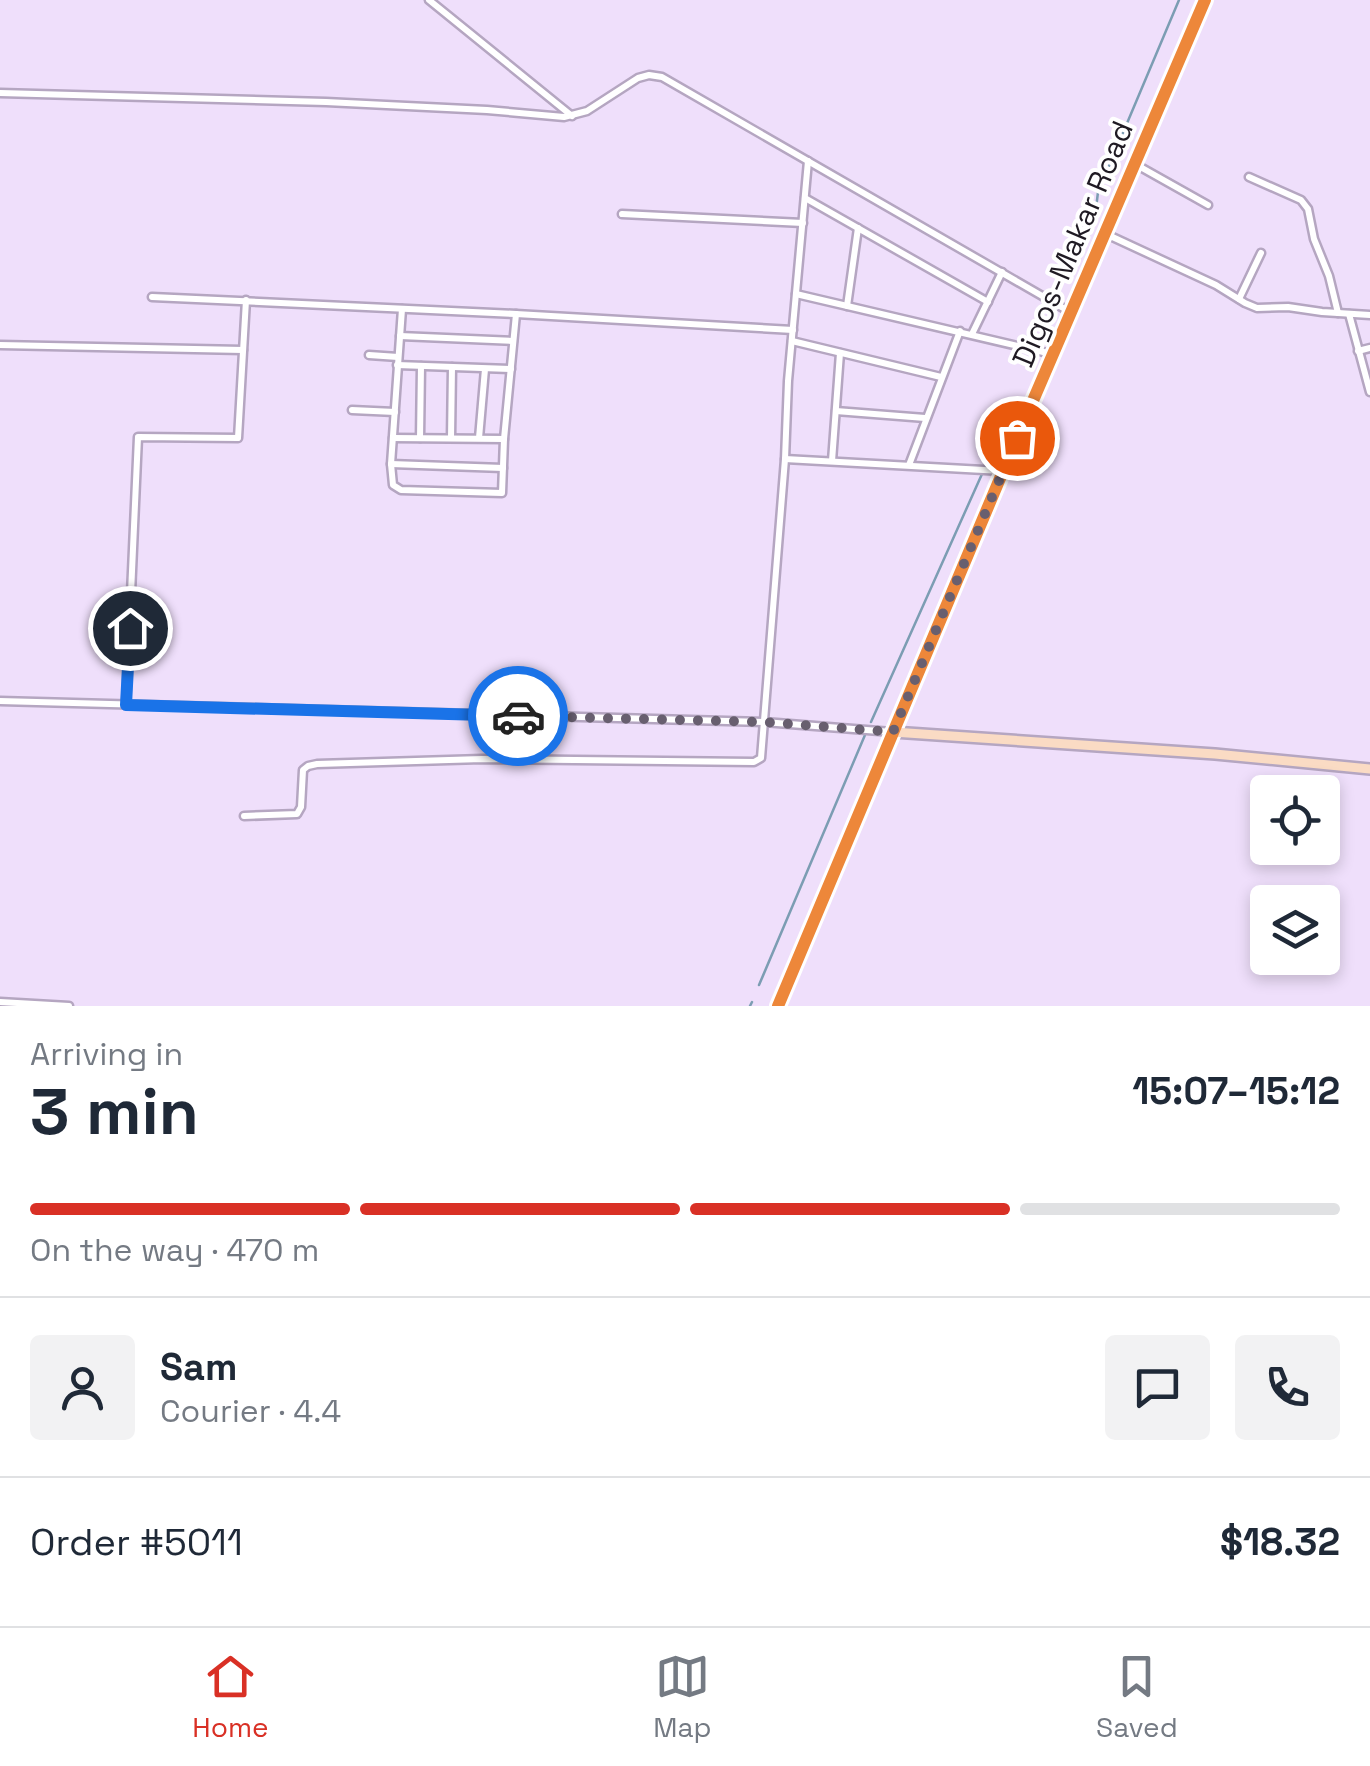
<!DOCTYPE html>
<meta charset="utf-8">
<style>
body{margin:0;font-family:"Space Grotesk",sans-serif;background:#f2f2f3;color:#1f2937;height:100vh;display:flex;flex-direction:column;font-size:38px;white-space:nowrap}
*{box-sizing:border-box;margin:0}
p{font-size:32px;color:#747a83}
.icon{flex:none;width:55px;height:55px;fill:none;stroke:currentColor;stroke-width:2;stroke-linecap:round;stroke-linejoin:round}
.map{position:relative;height:1006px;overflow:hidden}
.sheet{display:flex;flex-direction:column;background:#fff;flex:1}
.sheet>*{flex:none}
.fabs{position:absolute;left:1250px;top:775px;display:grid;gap:20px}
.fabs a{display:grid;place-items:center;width:90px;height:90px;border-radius:10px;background:#fff;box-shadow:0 5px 15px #0003;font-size:50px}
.pin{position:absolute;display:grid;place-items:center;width:85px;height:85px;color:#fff;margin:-42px;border:5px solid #fff;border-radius:50%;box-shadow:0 2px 10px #0007}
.courier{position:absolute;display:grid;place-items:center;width:100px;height:100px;margin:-50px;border:8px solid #1a73e8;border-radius:50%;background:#fff;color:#222;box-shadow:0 2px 12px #0007}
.headline em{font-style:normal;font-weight:600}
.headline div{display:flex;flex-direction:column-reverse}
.headline{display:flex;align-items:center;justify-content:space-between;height:170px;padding:0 30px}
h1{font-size:65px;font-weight:600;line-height:75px}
.bar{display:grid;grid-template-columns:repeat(4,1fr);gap:15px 10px;align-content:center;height:120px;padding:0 30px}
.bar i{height:12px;border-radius:8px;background:#e0e1e3}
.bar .active{background:#d93025}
.bar p{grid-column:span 4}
.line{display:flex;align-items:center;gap:25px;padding:0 30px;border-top:2px solid #e0e1e3}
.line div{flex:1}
.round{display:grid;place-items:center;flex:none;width:105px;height:105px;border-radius:10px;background:#f2f2f3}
.tabs{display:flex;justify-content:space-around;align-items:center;height:140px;border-top:2px solid #e0e1e3;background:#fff;font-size:28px;color:#747a83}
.tabs a{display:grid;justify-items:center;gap:5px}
.tabs .active{color:#d93025}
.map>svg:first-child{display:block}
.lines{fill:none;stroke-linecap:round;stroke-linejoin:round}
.stream{stroke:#7c9db3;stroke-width:2.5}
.street-casing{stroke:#b5a6c1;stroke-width:11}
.secondary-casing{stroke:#b5a6c1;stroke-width:14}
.highway-casing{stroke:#fff;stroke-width:18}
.street{stroke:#fff;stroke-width:6}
.secondary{stroke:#fadbc4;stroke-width:9}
.highway{stroke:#ed873a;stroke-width:12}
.done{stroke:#685f6f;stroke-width:10;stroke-dasharray:0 18}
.route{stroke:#1a73e8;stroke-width:12}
.labels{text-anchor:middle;stroke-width:8;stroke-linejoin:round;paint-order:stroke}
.street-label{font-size:30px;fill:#1f1a23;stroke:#fff}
</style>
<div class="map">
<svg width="1370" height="1006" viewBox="0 0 1370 1006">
<rect width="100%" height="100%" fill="#efdffb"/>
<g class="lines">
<g class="stream">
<path d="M1087,233L1095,217L1098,192L1179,0"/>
<path d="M871,722L982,474"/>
<path d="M759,985L865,735"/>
<path d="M750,1006L752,1002"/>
</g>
<g class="street-casing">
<g id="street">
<path d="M429,0L572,116"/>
<path d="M0,93L326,102L487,110L564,117L587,111L638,78L649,75L662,77L1070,312"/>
<path d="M1135,164L1208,205"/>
<path d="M1249,177L1301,200L1308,209L1314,239L1329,276L1338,313"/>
<path d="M805,198L988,302"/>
<path d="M622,214L803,223"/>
<path d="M1106,234L1216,285L1245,303L1257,308L1288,307L1322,312L1370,315"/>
<path d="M796,294L1052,354"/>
<path d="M152,297L516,314L793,330"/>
<path d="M1239,299L1261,253"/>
<path d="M847,306L858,228"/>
<path d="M402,309L391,464L393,485L401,490L502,493L504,439L516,314"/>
<path d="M1349,314L1370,392"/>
<path d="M972,334L1002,272"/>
<path d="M400,336L513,341"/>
<path d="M792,341L941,377"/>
<path d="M0,345L243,350"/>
<path d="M1358,351L1370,348"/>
<path d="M369,355L398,357"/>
<path d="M397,365L511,369"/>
<path d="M352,410L395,412"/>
<path d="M836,411L925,418"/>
<path d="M393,438L504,439"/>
<path d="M420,438L421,366"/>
<path d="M451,438L452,367"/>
<path d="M479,438L485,369"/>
<path d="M785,459L1002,471"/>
<path d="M832,461L840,353"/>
<path d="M391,464L503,468"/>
<path d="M909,465L960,331"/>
<path d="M0,701L764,722L892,732"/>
<path d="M126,705L138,437L238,438L246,300"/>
<path d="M244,816L297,814L301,807L303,770L308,766L317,764L482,759L754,762L761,758L785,459L788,381L808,161"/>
<path d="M0,1002L69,1006"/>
</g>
</g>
<g class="secondary-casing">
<path id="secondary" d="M893,732L1215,754L1370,769"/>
</g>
<g class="highway-casing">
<path id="highway" d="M778,1006L1017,438L1205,0"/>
</g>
<use href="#street" class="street"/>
<use href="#secondary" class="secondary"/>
<use href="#highway" class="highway"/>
</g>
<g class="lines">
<path class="done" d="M518,716L764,722L893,732L1017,438"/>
<path class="route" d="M130,628L126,705L518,716"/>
</g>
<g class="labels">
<g class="street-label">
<text transform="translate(1073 244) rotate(-67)" y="10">Digos-Makar Road</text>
</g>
</g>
</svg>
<div class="fabs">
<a><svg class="icon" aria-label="locate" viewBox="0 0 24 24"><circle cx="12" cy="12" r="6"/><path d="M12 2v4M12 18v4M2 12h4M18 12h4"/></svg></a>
<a><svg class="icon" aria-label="layers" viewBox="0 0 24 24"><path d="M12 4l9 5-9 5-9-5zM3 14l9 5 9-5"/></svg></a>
</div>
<div class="pin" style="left:1017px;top:438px;background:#ea580c"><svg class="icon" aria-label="bag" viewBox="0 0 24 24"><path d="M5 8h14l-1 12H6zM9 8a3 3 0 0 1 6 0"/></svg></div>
<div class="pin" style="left:130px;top:628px;background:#1f2937"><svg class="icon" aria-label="home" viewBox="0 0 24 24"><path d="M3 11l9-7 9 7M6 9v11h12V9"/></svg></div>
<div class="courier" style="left:518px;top:716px"><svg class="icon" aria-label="car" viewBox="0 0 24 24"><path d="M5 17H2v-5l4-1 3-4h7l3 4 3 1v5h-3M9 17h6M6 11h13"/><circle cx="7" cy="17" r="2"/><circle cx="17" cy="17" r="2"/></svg></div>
</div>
<section class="sheet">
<div class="headline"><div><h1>3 min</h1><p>Arriving in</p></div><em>15:07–15:12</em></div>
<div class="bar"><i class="active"></i><i class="active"></i><i class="active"></i><i></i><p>On the way · 470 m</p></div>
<div class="line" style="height:180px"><a class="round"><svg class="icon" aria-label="person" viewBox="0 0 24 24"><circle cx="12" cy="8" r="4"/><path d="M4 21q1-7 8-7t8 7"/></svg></a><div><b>Sam</b><p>Courier · 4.4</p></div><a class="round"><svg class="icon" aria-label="chat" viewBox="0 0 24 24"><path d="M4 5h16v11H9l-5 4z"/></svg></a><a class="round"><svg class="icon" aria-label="phone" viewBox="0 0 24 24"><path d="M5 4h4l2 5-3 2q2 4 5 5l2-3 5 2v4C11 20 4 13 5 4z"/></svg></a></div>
<div class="line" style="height:130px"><div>Order #5011</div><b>$18.32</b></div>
</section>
<nav class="tabs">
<a class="active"><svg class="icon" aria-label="home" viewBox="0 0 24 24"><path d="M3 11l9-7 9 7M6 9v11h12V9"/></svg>Home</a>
<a><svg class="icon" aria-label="map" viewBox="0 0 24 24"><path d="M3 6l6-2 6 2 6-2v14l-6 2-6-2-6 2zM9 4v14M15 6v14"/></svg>Map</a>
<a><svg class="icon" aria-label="saved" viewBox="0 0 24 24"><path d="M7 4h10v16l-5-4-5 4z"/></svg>Saved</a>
</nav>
